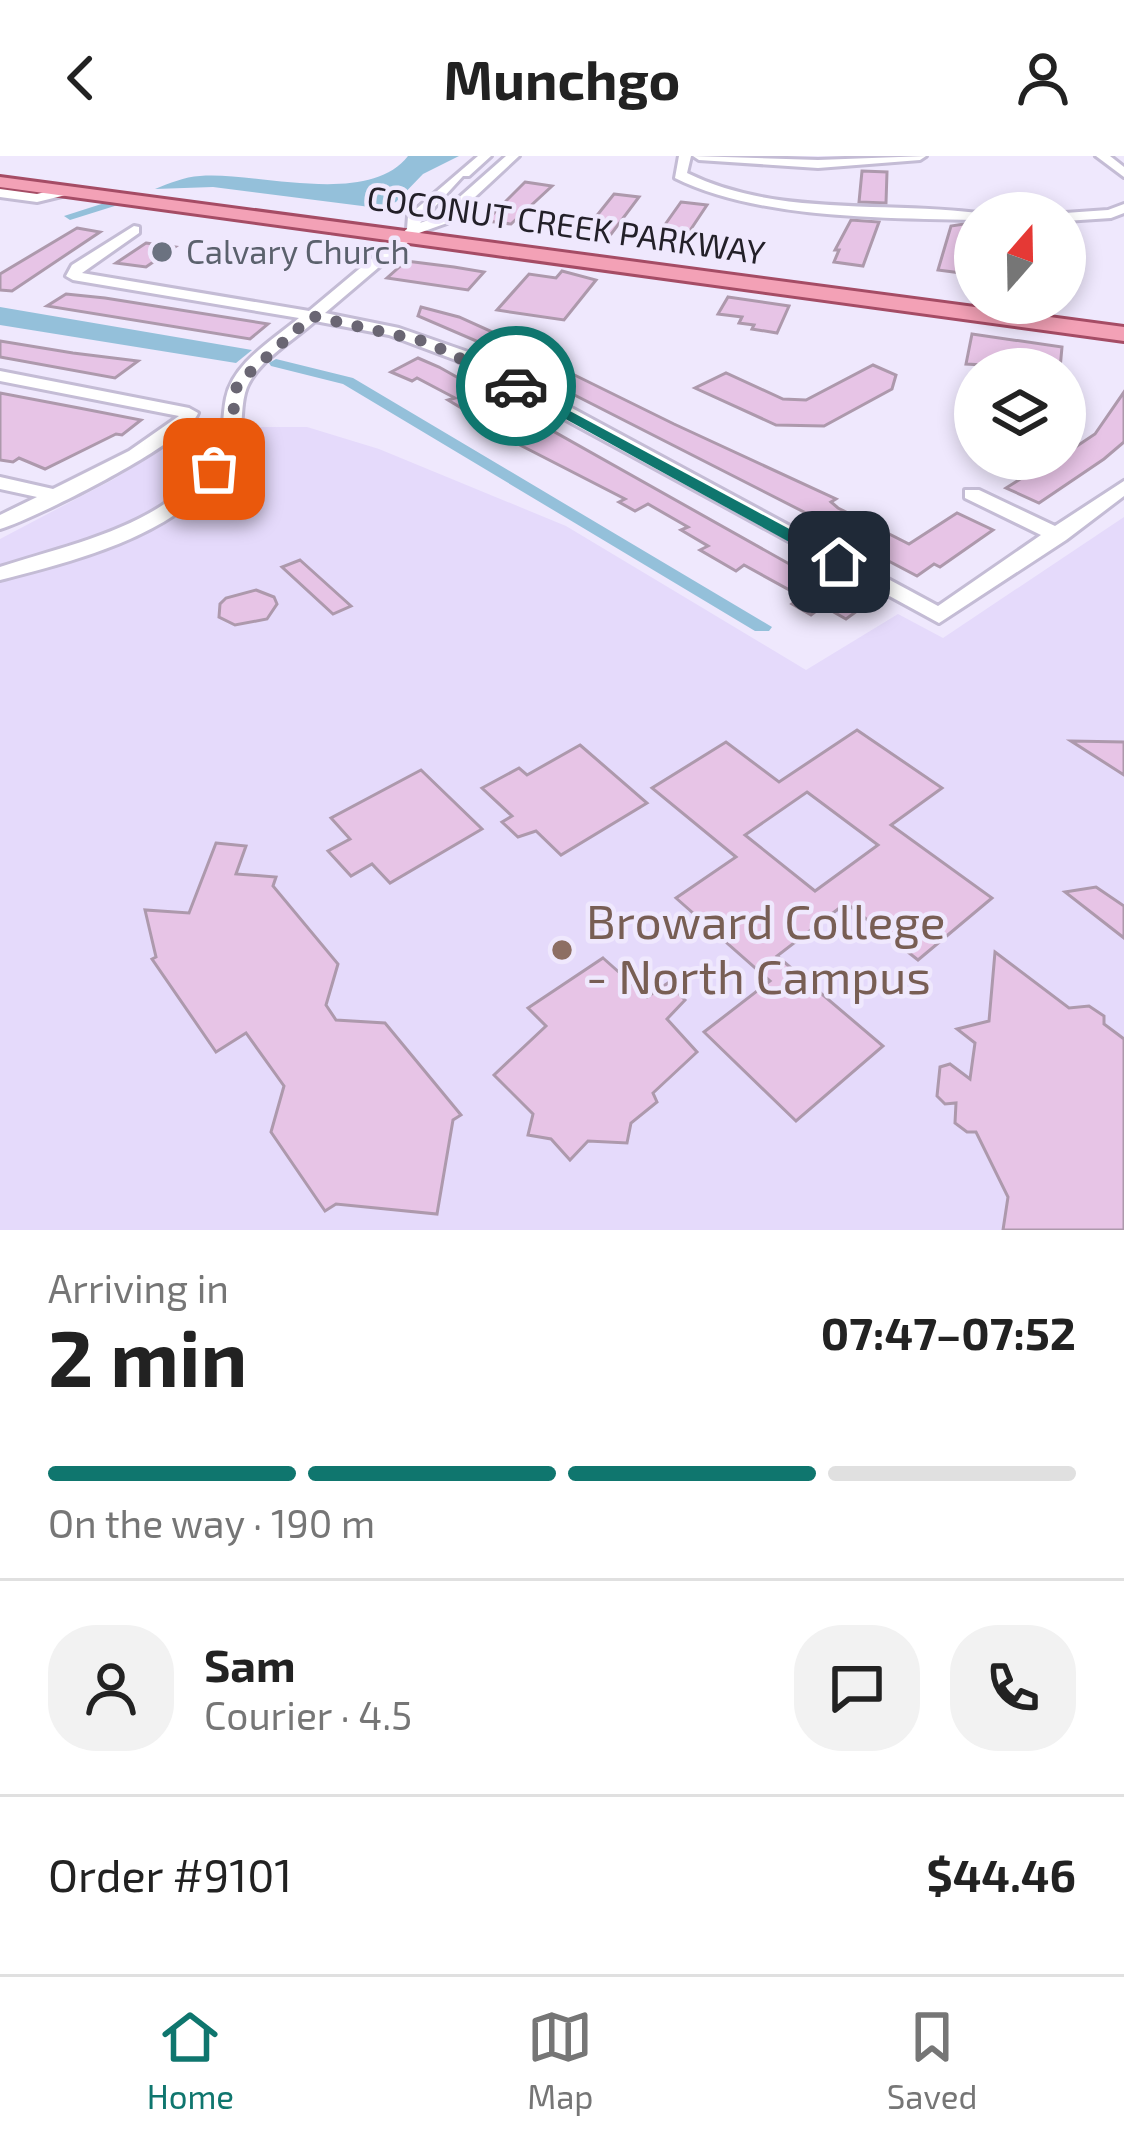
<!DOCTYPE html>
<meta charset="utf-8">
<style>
body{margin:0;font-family:"Exo 2",sans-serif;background:#f2f2f2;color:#222;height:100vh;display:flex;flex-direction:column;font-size:45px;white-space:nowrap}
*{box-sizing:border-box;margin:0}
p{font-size:39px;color:#767676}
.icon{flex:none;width:66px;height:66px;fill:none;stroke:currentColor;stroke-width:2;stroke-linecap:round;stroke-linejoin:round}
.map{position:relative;height:1074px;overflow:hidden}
.panel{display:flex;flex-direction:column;background:#fff;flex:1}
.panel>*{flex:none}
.needle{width:78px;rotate:20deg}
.controls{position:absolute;left:954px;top:36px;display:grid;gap:24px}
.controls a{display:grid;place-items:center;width:132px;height:132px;border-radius:50%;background:#fff;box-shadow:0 6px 18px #0003;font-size:60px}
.pin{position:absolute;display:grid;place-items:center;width:102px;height:102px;color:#fff;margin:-51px;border-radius:24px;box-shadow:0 6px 18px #0006}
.courier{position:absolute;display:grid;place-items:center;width:120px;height:120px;margin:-60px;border:9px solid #0f766e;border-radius:50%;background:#fff;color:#222;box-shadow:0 3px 15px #0007}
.headline em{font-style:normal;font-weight:700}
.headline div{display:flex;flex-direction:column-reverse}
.headline{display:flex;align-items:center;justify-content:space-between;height:204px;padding:0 48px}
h1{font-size:78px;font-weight:700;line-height:90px}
.bar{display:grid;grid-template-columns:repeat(4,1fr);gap:18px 12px;align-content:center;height:144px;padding:0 48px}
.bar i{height:15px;border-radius:9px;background:#e0e0e0}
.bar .current{background:#0f766e}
.bar p{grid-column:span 4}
.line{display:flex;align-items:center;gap:30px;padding:0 48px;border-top:3px solid #e0e0e0}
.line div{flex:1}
.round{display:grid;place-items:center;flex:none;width:126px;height:126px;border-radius:48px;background:#f2f2f2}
header{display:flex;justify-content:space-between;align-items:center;height:156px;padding:0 48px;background:#fff;font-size:54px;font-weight:700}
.menu{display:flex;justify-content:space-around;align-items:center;height:168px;border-top:3px solid #e0e0e0;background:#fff;font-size:33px;color:#767676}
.menu a{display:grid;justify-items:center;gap:6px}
.menu .current{color:#0f766e}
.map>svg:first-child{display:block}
.built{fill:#e5dafb}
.water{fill:#94c0da}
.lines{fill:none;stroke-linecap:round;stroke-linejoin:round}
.canal{fill:#94c0da;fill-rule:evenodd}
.building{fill:#e7c4e6;stroke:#ad99ac;stroke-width:3;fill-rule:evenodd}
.minor-casing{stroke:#c4bcd5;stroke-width:6}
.major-casing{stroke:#a54c65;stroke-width:6}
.minor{fill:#fff;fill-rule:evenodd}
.major{fill:#f3a1b6;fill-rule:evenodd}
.route{fill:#0f766e}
.done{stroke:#6a6673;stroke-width:12;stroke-dasharray:0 21.6}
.worship-dot{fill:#6b7280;stroke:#efe8fd;stroke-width:4.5}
.education-dot{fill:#8d6e63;stroke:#efe8fd;stroke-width:4.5}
.labels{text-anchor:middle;stroke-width:9;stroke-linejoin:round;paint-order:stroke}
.far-street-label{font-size:33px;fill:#232029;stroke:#efe8fd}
.far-worship-label{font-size:33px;fill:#5b616d;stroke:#efe8fd;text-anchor:start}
.near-education-label{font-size:48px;fill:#785e54;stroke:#efe8fd;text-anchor:start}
</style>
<header><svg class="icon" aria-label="back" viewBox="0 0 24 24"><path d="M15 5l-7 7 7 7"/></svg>Munchgo<svg class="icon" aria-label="person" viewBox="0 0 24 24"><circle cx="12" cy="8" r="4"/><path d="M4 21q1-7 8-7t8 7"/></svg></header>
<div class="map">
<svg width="1124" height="1074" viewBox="0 0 1124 1074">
<rect width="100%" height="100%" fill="#efe8fd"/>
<path class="built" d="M197,271H307L379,293L566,370L806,514L898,458L943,482L1124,361V1074H0V383L114,323Z"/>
<g class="water">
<path d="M408,0H459L423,18L396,46L378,52L213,31L155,33C170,27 184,21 200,20C255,15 368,52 408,0Z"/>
<path d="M0,151L252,194L236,207L0,169Z"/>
</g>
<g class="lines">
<g class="canal">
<path d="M117,43L121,44V48L70,64L64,60Z"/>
<path d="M276,203L353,222L772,471L769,475H755L343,228L271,210L269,207Z"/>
</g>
</g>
<g class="building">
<path d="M862,15L887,16L886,47L859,46Z"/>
<path d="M525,26L552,30L511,68L486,65Z"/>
<path d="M614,38L639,41L609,81L583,77Z"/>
<path d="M681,46L707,49L679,91L652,87Z"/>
<path d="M851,64L879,66L863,110L834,106L839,94H835Z"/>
<path d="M964,68H975L969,118L938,114L951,70Z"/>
<path d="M77,72L100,76L12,135L0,134V118Z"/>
<path d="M146,87L175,91L146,111L116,107Z"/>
<path d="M406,105L454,111L484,116L468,134L387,122Z"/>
<path d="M562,115L596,124L564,164L497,154L529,118L556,122Z"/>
<path d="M66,138L105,142L268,168L250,183L47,150Z"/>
<path d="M728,141L789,150L777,177L752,173L754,169L739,167L742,161L718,158Z"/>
<path d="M421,151L459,161L541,198L540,202L674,268L836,343L831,346L838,352L909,388L957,357L993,374L940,411L934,408L917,420L847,383L851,380L490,196L495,193L418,160Z"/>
<path d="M972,178L1062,191L1060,213L966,208Z"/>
<path d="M0,185L73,197L138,205L115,222L0,201Z"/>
<path d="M418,202L439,211L864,450L846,463L823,450L811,459L792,448L802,441L744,409L736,415L700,394L708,390L681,374L688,371L648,348L635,355L619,346L625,343L483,270L488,268L448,244L455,242L417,222L412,225L391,216Z"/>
<path d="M873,209L896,219L892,233L824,270L776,269L695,232L726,217L783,243L806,244Z"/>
<path d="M1124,236V286L1104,303L1039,347L1006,332L1052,303H1065V298L1095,278Z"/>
<path d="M0,237L79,252L141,264L122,279L116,278L45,313L19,302L13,306L0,304Z"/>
<path d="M300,404L351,450L333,458L282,411Z"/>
<path d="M256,434L274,441L277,448L267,463L235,469L219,461L220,448L226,442Z"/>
<path d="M857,574L942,632L891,669L992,742L918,804L846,747L777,800L883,890L796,965L704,876L770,825L676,742L736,701L652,632L726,586L779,626ZM807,636L878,689L815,735L745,679Z"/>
<path d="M1071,585L1124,586V619Z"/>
<path d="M580,589L647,647L561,699L536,675L518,681L502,666L512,660L482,632L519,612L527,619Z"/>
<path d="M421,614L482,673L390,727L372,708L351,720L328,695L350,683L331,662Z"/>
<path d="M216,687L246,690L236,718L276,721L273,730L338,808L326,849L336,864L385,867L461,959L453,964L437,1058L336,1048L325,1055L271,976L284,930L246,877L216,896L152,803L156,801L145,754L189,757Z"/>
<path d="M1096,731L1124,750V782L1065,736Z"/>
<path d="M995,796L1069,852L1089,850L1104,860V868L1124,883V1074H1003L1008,1041L976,976H967L955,967L956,947L945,948L937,940L940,911L950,908L970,923L975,887L957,873L989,865Z"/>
<path d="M603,802L647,841L668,827L685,844L667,863L697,896L653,937L657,946L631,967L627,987L588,985L570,1004L551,983L528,979L533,958L494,919L546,870L528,852Z"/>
</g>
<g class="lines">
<g class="minor-casing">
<g id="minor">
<path d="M478,0H491L469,20H463L420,67L437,61L506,0H519L447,67L419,77L325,157L399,172L468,196L938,450L1041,379L965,342V334H979L1055,370L1124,325V340L1066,384L939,467L456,204L389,179L315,165C293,185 253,207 245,237C240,255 244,274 236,292C196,375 82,403 0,424V411C73,387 173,369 215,296C225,279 222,261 226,242C233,207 273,184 299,162L73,124L66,120L72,109L134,70L139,71V77L82,117L309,155L407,73L408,60Z"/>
<path d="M679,0H691L687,17C776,61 884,45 979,57H975V64C883,62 758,63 675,22Z"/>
<path d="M693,0L818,4L926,0L920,4L818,12L699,4Z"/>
<path d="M1096,0H1110L1124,11V21Z"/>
<path d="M65,31L70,32V38L37,46L0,41V33L37,38Z"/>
<path d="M1124,48V57L1111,62L1065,65V57L1108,54Z"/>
<path d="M0,215L189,252L198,257C187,287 34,363 0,373V359L37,341L0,333V321L53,333L129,295L179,260L0,225Z"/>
</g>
</g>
<g class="major-casing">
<path id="major" d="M0,21L1124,171V185L0,31Z"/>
</g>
<use href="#minor" class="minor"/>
<use href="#major" class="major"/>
</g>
<path class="route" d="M516,226L845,403L848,406L833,410L511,233Z"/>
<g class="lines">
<path class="done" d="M214,313L229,289L237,228L312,160L427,186L516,230"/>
</g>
<circle class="worship-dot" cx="162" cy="96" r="12"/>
<circle class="education-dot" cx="562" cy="794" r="12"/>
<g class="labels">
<g class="far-street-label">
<text transform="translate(566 69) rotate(8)" y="12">COCONUT CREEK PARKWAY</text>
</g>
<g class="far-worship-label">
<text x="186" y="108">Calvary Church</text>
</g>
<g class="near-education-label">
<text x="586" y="783">Broward College<tspan x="586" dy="55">- North Campus</tspan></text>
</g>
</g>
</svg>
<div class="controls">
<a><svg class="needle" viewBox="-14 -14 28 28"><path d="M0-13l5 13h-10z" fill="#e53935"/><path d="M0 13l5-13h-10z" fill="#767676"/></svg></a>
<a><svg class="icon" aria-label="layers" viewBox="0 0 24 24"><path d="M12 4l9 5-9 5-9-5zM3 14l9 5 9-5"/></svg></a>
</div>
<div class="pin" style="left:214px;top:313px;background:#ea580c"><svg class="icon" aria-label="bag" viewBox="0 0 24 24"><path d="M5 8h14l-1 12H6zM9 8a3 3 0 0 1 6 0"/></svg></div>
<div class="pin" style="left:839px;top:406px;background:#1f2937"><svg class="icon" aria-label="home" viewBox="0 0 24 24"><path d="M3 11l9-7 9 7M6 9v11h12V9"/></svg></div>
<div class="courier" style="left:516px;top:230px"><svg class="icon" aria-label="car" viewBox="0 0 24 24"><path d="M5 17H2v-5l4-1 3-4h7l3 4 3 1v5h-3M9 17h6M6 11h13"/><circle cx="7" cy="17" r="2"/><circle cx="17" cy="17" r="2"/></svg></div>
</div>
<section class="panel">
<div class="headline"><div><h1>2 min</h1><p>Arriving in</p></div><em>07:47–07:52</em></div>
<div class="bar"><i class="current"></i><i class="current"></i><i class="current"></i><i></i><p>On the way · 190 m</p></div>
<div class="line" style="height:216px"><a class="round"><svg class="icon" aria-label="person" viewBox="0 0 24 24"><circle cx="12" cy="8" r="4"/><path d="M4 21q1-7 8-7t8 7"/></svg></a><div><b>Sam</b><p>Courier · 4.5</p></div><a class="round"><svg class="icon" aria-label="chat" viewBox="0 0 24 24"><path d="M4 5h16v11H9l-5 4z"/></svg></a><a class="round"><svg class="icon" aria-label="phone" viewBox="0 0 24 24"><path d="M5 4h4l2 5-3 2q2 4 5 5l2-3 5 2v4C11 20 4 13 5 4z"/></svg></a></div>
<div class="line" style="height:156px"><div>Order #9101</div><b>$44.46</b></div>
</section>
<nav class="menu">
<a class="current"><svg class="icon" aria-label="home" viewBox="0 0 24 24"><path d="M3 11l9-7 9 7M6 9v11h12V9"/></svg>Home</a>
<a><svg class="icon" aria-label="map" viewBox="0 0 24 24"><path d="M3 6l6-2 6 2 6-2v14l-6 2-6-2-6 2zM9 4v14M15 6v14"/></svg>Map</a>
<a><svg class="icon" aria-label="saved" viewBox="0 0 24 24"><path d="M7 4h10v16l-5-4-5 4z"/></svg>Saved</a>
</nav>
